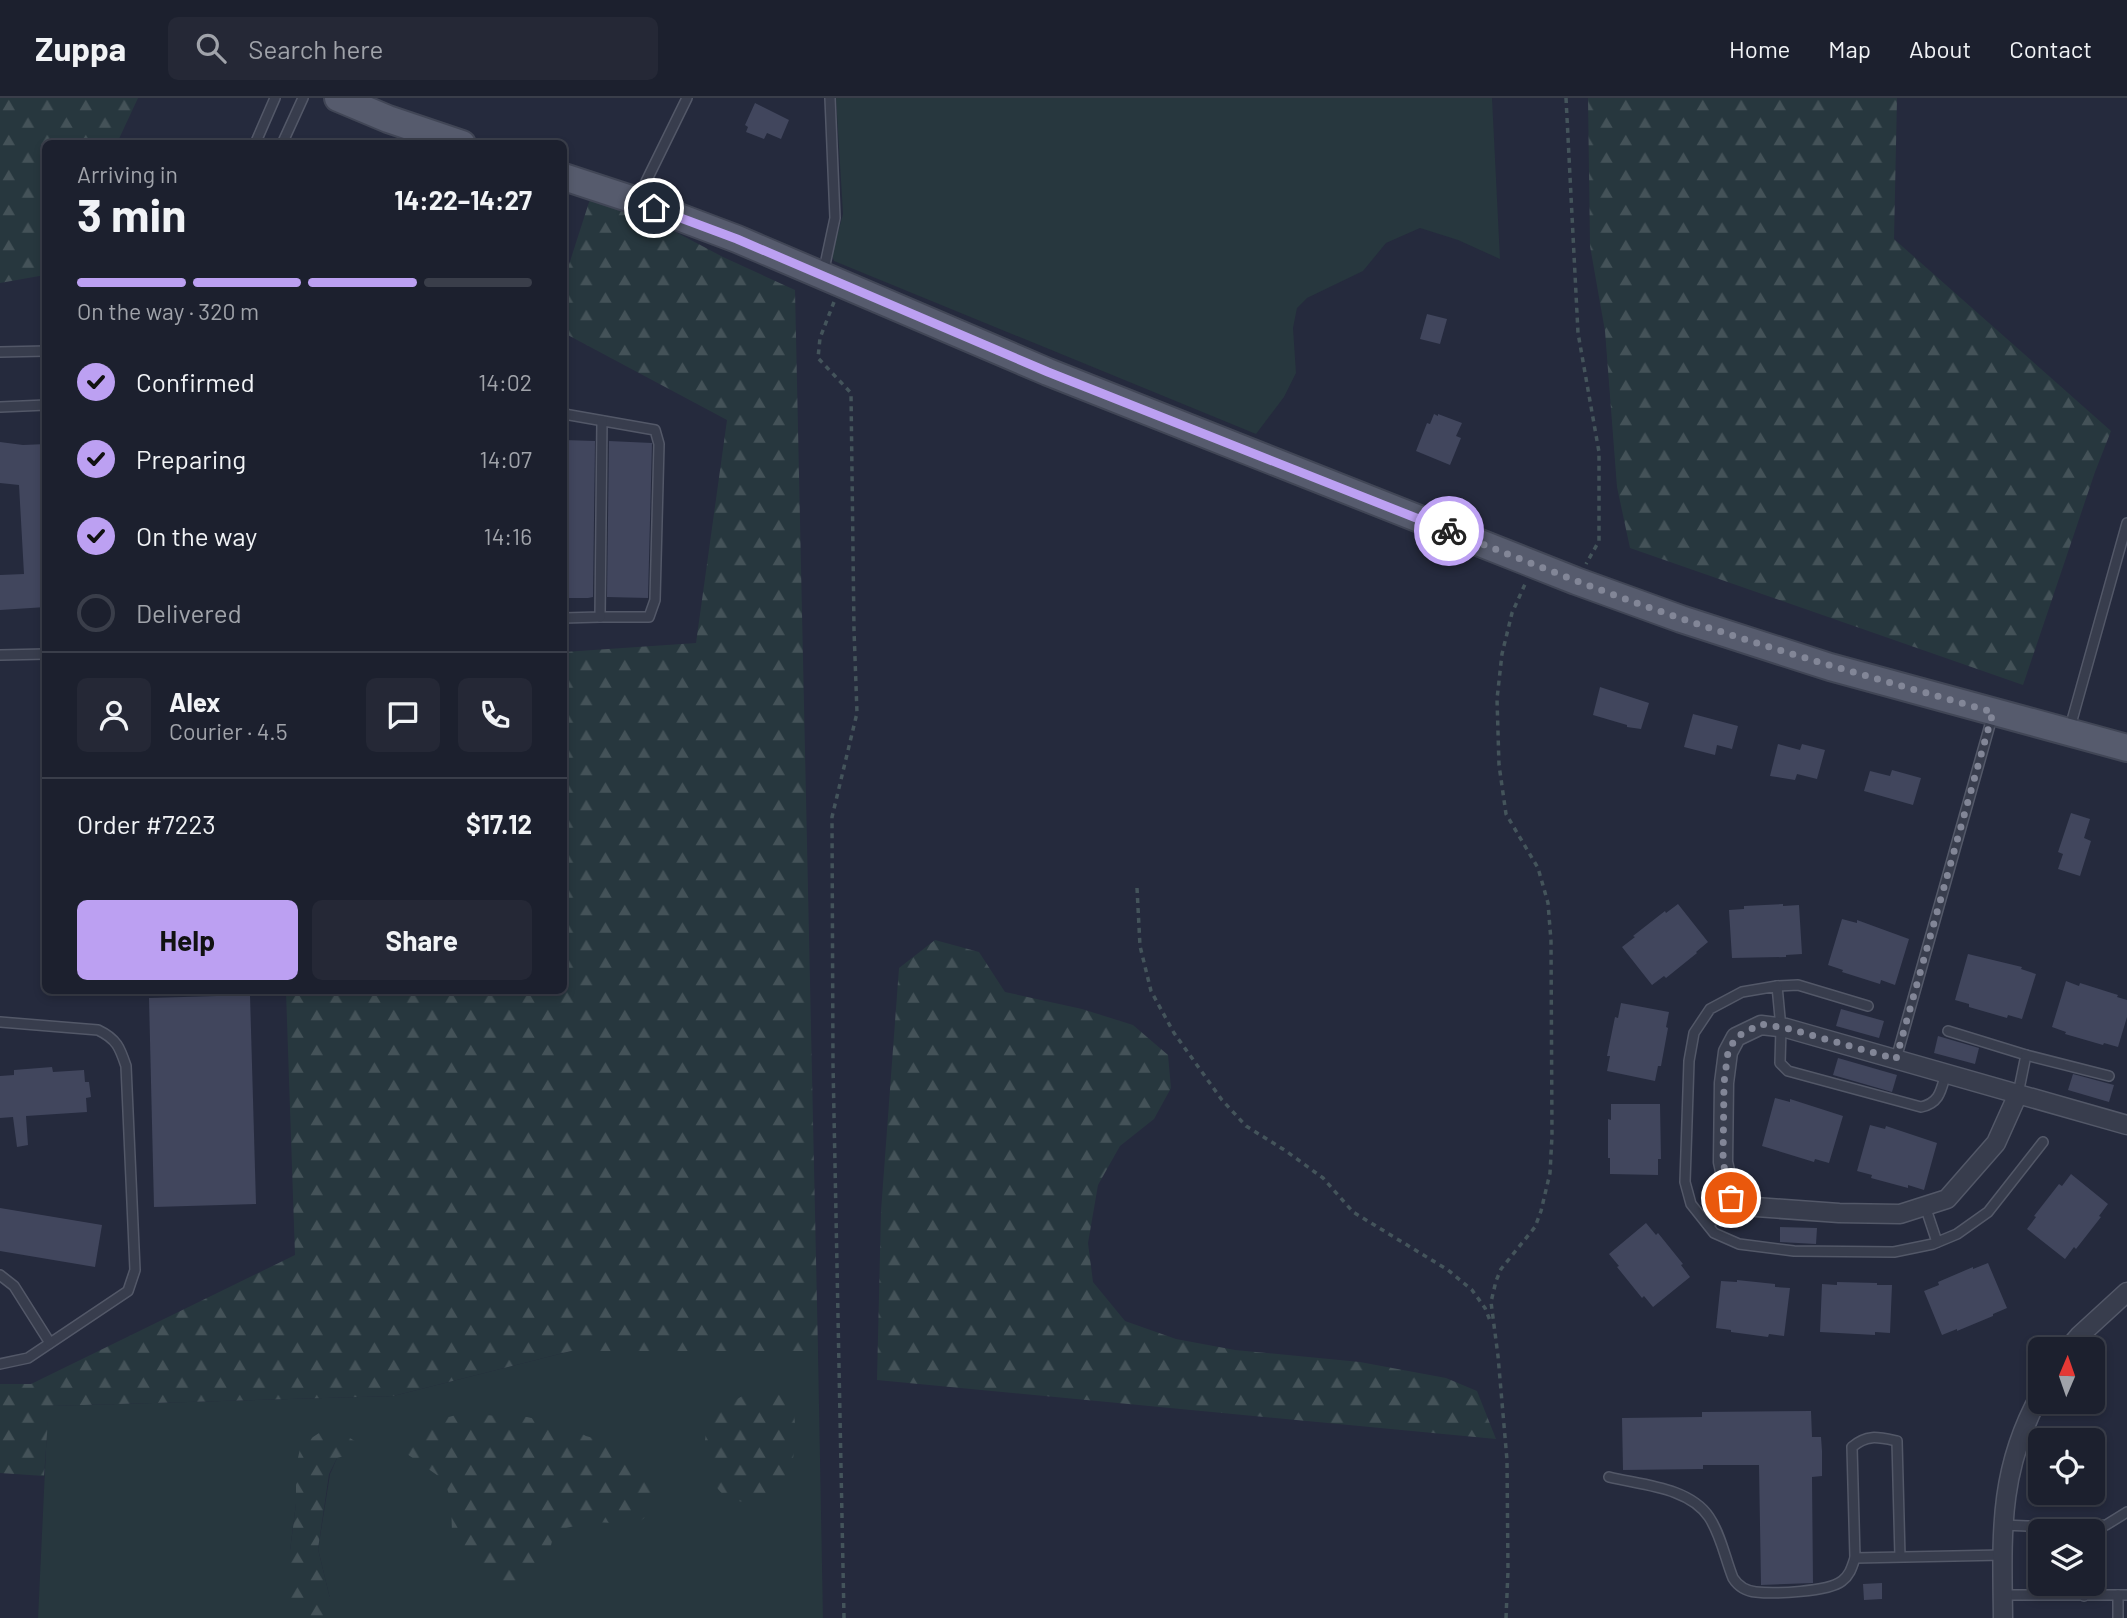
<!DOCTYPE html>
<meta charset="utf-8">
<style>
body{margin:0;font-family:Barlow,sans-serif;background:#252836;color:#f1f3f6;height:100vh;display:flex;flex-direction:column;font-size:26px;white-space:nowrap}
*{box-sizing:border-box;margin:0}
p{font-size:23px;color:#a0a3aa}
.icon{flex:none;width:38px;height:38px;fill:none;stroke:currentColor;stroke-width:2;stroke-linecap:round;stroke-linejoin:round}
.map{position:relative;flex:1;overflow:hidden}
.drawer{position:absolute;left:42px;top:42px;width:525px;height:854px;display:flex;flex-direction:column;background:#1c202e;border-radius:10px;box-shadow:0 4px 10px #0003,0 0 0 2px #3a3e4a}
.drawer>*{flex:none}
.needle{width:46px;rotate:2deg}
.buttons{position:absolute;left:2028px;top:1239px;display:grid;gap:14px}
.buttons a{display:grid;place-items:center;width:77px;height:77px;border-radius:10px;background:#1c202e;box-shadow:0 4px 10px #0003,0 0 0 2px #3a3e4a;font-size:35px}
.pin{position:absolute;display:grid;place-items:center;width:60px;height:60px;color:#fff;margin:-30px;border:4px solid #fff;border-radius:50%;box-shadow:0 2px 7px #0007}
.courier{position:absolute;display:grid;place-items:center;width:70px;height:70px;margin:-35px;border:5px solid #bca0f2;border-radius:50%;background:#fff;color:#222;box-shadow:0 2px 9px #0007}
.summary em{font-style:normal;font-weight:700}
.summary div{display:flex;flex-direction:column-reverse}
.summary{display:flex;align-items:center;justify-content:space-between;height:119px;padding:0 35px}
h1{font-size:46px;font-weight:700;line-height:52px}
.bar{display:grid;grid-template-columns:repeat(4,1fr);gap:10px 7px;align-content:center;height:84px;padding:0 35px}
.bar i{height:9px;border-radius:5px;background:#3a3e4a}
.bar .on{background:#bca0f2}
.bar p{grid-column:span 4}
.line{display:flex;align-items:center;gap:18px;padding:0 35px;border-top:2px solid #3a3e4a}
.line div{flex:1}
.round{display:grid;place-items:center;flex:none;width:74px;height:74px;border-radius:10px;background:#252836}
ol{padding:0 35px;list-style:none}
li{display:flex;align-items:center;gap:21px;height:77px}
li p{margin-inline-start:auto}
li .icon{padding:7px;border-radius:50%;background:#bca0f2;color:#111;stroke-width:4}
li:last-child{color:#a0a3aa}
li i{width:38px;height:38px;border:4px solid #3a3e4a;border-radius:50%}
.primary-button{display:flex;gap:14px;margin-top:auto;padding:14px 35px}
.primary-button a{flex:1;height:80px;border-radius:10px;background:#bca0f2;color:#111;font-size:28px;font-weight:700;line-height:80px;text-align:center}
.primary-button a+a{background:#252836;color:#f1f3f6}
header{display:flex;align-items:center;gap:42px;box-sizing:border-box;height:98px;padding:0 35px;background:#1c202e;border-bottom:2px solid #3a3e4a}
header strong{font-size:33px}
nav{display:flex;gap:38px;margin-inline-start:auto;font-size:24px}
.search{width:490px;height:63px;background:#252836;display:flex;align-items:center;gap:18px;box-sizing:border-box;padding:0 24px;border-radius:10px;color:#a0a3aa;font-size:26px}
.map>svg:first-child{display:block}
.grass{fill:#27373e}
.forest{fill:url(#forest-firs)}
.building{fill:#41465d}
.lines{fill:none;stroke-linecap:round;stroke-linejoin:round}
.service-casing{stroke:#535868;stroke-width:12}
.minor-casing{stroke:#535868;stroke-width:21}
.primary-casing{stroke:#414656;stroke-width:30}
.path{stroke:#44545b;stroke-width:3.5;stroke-dasharray:5 5;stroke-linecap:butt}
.service{stroke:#383d4d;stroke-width:9}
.minor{stroke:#383d4d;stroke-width:18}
.primary{stroke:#565b6d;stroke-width:26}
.done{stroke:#828697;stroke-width:7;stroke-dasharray:0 12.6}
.route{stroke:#bca0f2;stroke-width:9}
</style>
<header>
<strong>Zuppa</strong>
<div class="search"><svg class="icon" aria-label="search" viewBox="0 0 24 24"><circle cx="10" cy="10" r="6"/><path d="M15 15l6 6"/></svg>Search here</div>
<nav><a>Home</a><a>Map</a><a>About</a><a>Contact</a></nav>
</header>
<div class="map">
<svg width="2127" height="1520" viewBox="0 0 2127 1520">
<defs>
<pattern id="forest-firs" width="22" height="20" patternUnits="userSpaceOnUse" patternTransform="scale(1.75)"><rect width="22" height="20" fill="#27373e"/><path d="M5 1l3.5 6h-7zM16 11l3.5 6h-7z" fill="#445258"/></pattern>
</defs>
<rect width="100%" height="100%" fill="#252a3d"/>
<g class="grass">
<path d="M836,0H1492L1500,161L1458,142L1420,130L1386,145L1363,173L1307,200L1297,210L1293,230L1296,275L1284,299L1256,336L834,163L832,157L843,116Z"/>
<path d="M571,1253H818L823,1520H330V1501L318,1451L330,1376L337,1360L296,1368V1406L290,1453V1520H38L48,1308L393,1298Z"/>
</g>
<g class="forest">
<path d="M0,0H138L117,45L46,46L45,177L0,185Z"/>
<path d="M1588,0H1897L1894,141L2111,333L2095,374L2023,587L1630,450L1617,389L1605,233L1590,148Z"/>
<path d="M591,98L653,122L723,159L795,192L818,1253H571L393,1298L49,1308L44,1378L0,1375V1286H31L295,1157L286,893L564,892V554L696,545L727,322L564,235V182Z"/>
<path d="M935,842L979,854L1005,894L1082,911L1133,927L1168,957L1171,990L1154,1021L1120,1048L1098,1087L1088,1145L1093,1184L1125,1223L1176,1241L1235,1252L1360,1264L1446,1280L1477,1293L1496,1341L877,1282L881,1113L899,870Z"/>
<path d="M755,1291H776L791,1297C799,1337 797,1366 777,1403C763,1403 743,1407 729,1400C706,1389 698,1344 711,1323C721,1308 739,1300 755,1291Z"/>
<path d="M460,1316L527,1319L569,1329L586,1338L620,1348L638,1362L653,1397L655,1411L637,1426L592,1424L566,1430L553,1440L549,1454L535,1472L528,1487L516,1496L504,1495L486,1483L472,1468L460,1453L452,1435L451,1402L444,1382L407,1356V1341L422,1326Z"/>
<path d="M322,1333L344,1336L356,1344L348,1357L337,1360L329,1376L318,1451L330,1501V1520H290V1453L296,1406V1368L301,1347Z"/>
</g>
<g class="building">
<path d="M755,5L789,22L781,41L767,35L764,41L746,34L748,29L745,27Z"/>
<path d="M1427,216L1447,221L1440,246L1420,241Z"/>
<path d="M1434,316L1438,318V316L1462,325L1456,338L1461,340L1450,367L1416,353L1427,325L1430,326Z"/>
<path d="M564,342L595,343L593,499L588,500H564Z"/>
<path d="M609,343L652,345L648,500L607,499Z"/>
<path d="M0,344L23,347L46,346V509L0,512V477L24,476L19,387L0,385Z"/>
<path d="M1600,589L1649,605L1641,631L1627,629V627L1593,617Z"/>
<path d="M1693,616L1738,628L1732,651L1717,647L1715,657L1684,649Z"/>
<path d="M1778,646L1800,652L1802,646L1825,652L1817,681L1797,676L1795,682L1770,678Z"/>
<path d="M1892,672L1921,680L1913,707L1864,693L1870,673L1890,678Z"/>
<path d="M2071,715L2090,721L2084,740L2091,743L2080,778L2058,771L2063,756L2058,754Z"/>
<path d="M1678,806L1708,844L1696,854L1697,855L1666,880L1664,878L1652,887L1622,849L1635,839L1633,838L1665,813L1666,815Z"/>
<path d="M1783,806V808L1799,807L1802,856L1786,857V859L1732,860L1729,812L1744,811V808Z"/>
<path d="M1842,821L1857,825V822L1909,841L1895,887L1881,882L1880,886L1842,874L1843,872L1828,867Z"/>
<path d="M1968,856L2022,869L2021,871L2036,876L2022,921L2008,917L2007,920L1969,909V906L1955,902Z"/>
<path d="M2066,883L2079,888L2080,885L2118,897L2117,899L2127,902V919L2118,949L2104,945L2103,947L2065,936L2066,934L2052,929Z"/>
<path d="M250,897L256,1106L154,1109L149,900Z"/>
<path d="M1621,905L1669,914L1666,929L1668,930L1661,968H1658L1655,983L1607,973L1610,958H1607L1615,919L1618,920Z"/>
<path d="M1841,911L1884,923L1879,940L1836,928Z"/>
<path d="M1938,938L1979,950L1975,966L1934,955Z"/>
<path d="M1838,960L1897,977L1892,994L1833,977Z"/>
<path d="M52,969L53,974L84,972L85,984H89L91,999L86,1000L87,1014L26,1018L28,1047L17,1049L13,1019L0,1020V978L14,977V972Z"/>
<path d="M2073,976L2114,987L2109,1004L2068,992Z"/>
<path d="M1775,1000L1790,1004V1001L1843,1018L1829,1065L1815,1061L1814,1064L1762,1048Z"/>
<path d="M1611,1006H1660L1661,1061H1658V1077L1610,1076V1060H1608V1021L1611,1022Z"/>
<path d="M1870,1027L1885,1031L1886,1028L1937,1045L1924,1092L1908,1087V1090L1871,1080L1872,1077L1857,1073Z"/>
<path d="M2071,1076L2108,1106L2099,1118L2101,1119L2076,1151L2074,1149L2065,1161L2027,1131L2036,1119L2034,1118L2059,1086L2062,1088Z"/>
<path d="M0,1110L102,1127L95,1169L0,1153Z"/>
<path d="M1646,1125L1656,1137L1658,1135L1683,1166L1681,1167L1690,1179L1653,1209L1644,1198L1642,1200L1617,1169L1619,1168L1609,1156Z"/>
<path d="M1780,1129L1817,1130L1816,1146L1780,1144Z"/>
<path d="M1988,1165L2007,1210L1993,1216V1218L1957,1233V1231L1942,1237L1924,1193L1939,1187L1938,1184L1973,1169V1171Z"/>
<path d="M1737,1182L1775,1186V1189L1790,1190L1784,1238L1769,1236L1768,1239L1731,1234V1232L1716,1230L1721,1183L1737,1184Z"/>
<path d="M1837,1184L1877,1185V1187H1892L1890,1235L1875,1234V1237L1820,1234L1822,1186L1837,1187Z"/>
<path d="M1811,1313L1812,1339H1821L1822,1353V1378L1812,1379L1813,1485L1761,1487L1759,1367H1703V1371L1623,1372L1622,1320L1702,1319V1314Z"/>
<path d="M1882,1485V1501L1864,1502L1863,1486Z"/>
</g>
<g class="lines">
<g class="service-casing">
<g id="service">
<path d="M255,46L275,0"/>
<path d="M282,46L303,0"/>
<path d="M637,102L687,0"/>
<path d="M823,176L835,120L830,0"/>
<path d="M0,254L46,253"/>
<path d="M0,309L46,307"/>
<path d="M564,316L655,332L659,346L655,502L649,519H600"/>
<path d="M564,520L600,519L602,323"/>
<path d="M0,557L46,556"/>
<path d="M2069,633L2127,425"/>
<path d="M1777,888L1798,887L1868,908"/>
<path d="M0,924L98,932C117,941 120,950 126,968L135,1172L128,1193L28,1260L0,1266"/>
<path d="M1948,933L2026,957L2018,996"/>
<path d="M2026,957L2109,978"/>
<path d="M1896,961L1993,616"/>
<path d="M1946,975C1941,992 1940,1005 1921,1009L1788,973L1780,965L1781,930L1777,888L1742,894L1710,911L1694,935L1689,963L1685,1084L1691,1106L1714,1135L1739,1146L1794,1153L1894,1154L1933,1146L1957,1136L1988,1114L2043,1044"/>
<path d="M1925,1108L1937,1144"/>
<path d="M1708,1127L1736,1103"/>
<path d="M0,1177L14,1188L50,1245"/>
<path d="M1609,1379C1641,1387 1689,1389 1709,1419C1721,1437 1725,1460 1733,1480C1738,1488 1746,1493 1756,1494C1774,1496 1828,1494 1842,1483C1850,1477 1852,1469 1855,1460"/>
<path d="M2002,1427L2084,1430L2106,1427L2127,1414"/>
<path d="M1900,1459L1897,1343C1878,1339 1867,1336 1852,1349L1855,1460L2003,1457"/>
<path d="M2003,1497H2127"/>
<path d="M2118,1497V1520"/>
<path d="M2084,1498V1486"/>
</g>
</g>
<g class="minor-casing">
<g id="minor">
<path d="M2018,996L1996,1045L1947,1101L1900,1116L1839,1115L1742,1108L1731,1100L1723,1064L1724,985L1728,954L1736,939L1761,927L1786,930L2127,1027"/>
<path d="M2068,1251L2079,1238L2127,1194"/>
<path d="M2003,1520C2002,1436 1998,1373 2040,1297"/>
</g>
</g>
<g class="primary-casing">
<g id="primary">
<path d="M338,0L388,21L462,46"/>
<path d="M564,79L631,101L737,141L1048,274L1576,483L1681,521L1830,569L2127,650"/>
</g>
</g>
<g class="path">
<path d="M1566,0L1578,235L1599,354V443L1586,466"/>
<path d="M834,204L820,240L818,260L851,295L854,532L857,615L832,719L833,967L844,1520"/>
<path d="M1137,790L1140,848L1151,893L1174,935L1222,1002L1246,1028L1286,1053L1323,1080L1353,1114L1448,1172L1472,1192L1485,1210L1491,1225"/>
<path d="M1506,1520L1508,1473L1507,1362L1498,1258L1491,1204L1496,1183L1501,1171L1535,1129L1541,1113L1550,1075L1552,1038L1551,843L1548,805L1538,770L1506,716L1499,667L1497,601L1502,556L1512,515L1526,484"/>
</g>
<use href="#service" class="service"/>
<use href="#minor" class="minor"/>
<use href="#primary" class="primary"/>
</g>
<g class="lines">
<path class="done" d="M1449,433C1526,463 1604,495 1683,521C1785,556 1889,584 1993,614L1896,961L1786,930L1761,926L1736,939L1728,954L1724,985L1723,1064L1731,1100"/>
<path class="route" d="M654,110L737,141L1048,274L1449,433"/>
</g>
</svg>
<div class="buttons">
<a><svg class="needle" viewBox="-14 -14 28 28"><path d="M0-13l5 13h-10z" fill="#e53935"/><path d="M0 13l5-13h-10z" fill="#a0a3aa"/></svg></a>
<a><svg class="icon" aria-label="locate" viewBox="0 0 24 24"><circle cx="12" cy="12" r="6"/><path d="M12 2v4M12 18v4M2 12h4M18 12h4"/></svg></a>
<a><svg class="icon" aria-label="layers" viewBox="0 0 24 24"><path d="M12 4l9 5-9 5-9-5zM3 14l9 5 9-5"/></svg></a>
</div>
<div class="pin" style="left:1731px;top:1100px;background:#ea580c"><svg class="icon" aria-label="bag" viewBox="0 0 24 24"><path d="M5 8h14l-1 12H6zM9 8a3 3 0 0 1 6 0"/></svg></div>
<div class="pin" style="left:654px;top:110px;background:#1f2937"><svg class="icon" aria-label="home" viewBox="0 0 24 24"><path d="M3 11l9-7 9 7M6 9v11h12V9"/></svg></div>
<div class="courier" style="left:1449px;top:433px"><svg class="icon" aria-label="bike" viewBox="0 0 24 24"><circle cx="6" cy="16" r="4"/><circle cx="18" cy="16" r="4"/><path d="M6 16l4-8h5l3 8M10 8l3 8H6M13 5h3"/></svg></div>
<section class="drawer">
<div class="summary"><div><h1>3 min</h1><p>Arriving in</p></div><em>14:22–14:27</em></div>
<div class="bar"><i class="on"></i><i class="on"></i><i class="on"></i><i></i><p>On the way · 320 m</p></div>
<ol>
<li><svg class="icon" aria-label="check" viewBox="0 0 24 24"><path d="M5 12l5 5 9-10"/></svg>Confirmed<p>14:02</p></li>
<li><svg class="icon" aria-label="check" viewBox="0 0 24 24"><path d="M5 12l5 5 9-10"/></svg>Preparing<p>14:07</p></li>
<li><svg class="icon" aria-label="check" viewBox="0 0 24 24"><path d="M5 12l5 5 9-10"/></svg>On the way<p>14:16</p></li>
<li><i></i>Delivered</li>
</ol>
<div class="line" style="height:126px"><a class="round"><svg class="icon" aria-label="person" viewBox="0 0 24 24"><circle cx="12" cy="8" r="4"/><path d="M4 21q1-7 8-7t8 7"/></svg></a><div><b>Alex</b><p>Courier · 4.5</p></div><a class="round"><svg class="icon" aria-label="chat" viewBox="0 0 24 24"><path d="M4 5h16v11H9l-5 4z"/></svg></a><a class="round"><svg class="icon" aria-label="phone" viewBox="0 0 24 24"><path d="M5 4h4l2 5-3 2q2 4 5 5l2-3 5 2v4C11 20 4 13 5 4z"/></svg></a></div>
<div class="line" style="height:91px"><div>Order #7223</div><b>$17.12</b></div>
<div class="primary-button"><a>Help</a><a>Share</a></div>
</section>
</div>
